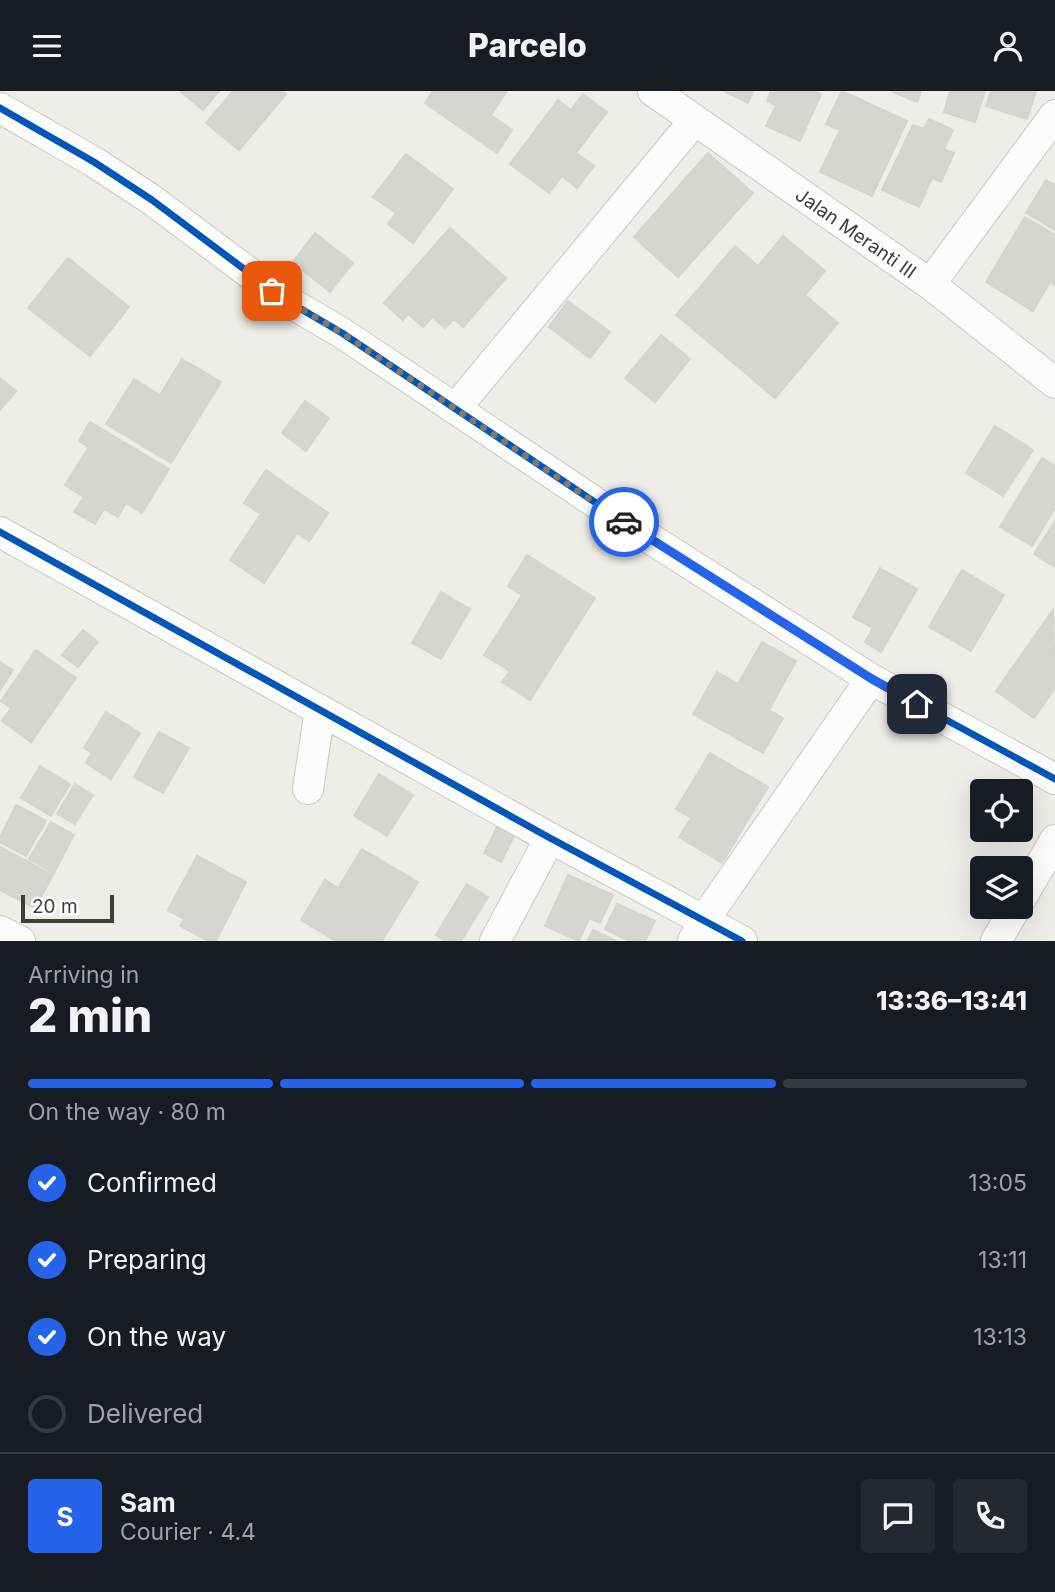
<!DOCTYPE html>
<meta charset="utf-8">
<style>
body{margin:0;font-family:Inter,sans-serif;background:#242831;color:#f1f3f6;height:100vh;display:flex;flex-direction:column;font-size:26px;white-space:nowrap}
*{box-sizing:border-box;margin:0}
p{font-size:23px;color:#9ea1a6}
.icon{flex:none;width:38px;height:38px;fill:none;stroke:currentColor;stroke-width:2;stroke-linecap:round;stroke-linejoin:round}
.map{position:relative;height:850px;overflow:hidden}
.drawer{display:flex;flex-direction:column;background:#171b24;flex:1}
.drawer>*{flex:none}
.controls{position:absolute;left:970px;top:688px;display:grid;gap:14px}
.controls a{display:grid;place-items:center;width:63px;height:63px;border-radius:7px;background:#171b24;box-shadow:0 7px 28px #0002;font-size:35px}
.scale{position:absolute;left:21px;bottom:18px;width:93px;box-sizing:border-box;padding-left:7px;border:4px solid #433e34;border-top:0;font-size:19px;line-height:24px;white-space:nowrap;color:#433e34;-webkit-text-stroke:5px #fff;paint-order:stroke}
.pin{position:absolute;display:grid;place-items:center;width:60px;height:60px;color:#fff;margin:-30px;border-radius:14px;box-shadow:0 4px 10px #0006}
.courier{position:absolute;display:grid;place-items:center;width:70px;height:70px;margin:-35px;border:5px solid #2563eb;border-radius:50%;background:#fff;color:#222;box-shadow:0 2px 9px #0007}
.overview em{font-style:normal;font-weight:800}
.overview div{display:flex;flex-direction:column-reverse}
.overview{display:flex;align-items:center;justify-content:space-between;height:119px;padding:0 28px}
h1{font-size:46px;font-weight:800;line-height:52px}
.bar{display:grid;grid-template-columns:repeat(4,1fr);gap:10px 7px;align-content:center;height:84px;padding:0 28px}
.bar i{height:9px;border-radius:5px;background:#363941}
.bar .on{background:#2563eb}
.bar p{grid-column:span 4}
.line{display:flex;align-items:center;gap:18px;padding:0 28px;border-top:2px solid #363941}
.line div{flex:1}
.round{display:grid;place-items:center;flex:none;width:74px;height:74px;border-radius:7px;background:#242831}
ol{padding:0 28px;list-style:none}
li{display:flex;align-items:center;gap:21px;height:77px}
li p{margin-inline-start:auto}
li .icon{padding:7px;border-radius:50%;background:#2563eb;color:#fff;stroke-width:4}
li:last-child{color:#9ea1a6}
li i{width:38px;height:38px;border:4px solid #363941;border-radius:50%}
header{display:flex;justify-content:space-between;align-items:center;height:91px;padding:0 28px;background:#171b24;font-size:32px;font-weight:800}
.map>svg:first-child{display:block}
.building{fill:#d7d5d0;stroke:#d6d4cd;stroke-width:2}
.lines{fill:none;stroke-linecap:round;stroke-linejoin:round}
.minor-casing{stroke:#cac9c3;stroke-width:32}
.minor{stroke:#fcfcfb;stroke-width:30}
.cycleway-casing{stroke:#fff;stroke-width:11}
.cycleway{stroke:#0057b8;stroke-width:7}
.done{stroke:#7f7b73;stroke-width:7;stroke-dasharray:0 12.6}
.route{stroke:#2563eb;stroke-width:9}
.labels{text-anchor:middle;stroke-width:5;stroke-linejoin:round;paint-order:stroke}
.street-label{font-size:19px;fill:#433e34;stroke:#fff}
</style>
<header><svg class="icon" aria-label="menu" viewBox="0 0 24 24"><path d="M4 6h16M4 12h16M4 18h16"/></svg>Parcelo<svg class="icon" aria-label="person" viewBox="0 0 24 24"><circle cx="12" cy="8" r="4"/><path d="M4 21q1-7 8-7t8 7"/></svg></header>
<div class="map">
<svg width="1055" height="850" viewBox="0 0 1055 850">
<rect width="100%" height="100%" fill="#eeede7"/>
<g class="building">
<path d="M180,0H219L203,19Z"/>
<path d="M233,0H283L286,3L239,59L206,32Z"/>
<path d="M433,0H507L491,24L512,39L497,62L425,12Z"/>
<path d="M724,0H753L748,12Z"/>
<path d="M771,0H813L821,3L800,50L766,35L776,15L767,10Z"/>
<path d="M842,0L907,30L872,105L820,81L840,39L826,33Z"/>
<path d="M891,0H921L917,11Z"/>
<path d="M950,0H985L975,31L944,21Z"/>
<path d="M991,0H1036L1027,28L986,15Z"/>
<path d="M583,3L607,21L576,62L594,75L577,97L562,85L549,102L510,73L558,9L571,19Z"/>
<path d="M929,28L953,39L944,58L954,62L941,91L932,87L919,116L882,99L913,34L924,38Z"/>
<path d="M708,62L753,102L678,186L634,146Z"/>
<path d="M406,63L453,98L413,152L388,133L396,122L373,106Z"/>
<path d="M1046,89L1055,94V139L1026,122Z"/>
<path d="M1025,126L1055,144V194L1050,191L1033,220L986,191Z"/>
<path d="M450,137L506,187L463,236L454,228L445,237L432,226L423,236L408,223L403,229L384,212Z"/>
<path d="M315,142L353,172L330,201L293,171Z"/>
<path d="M783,145L825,180L805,204L838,232L775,307L676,224L735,155L758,175Z"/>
<path d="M68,167L129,216L90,265L28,217Z"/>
<path d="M568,210L610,241L590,267L549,236Z"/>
<path d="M661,244L690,268L655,311L625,287Z"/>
<path d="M182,268L221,291L171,372L106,333L134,288L160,304Z"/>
<path d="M0,287L16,300L0,319Z"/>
<path d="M305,310L329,327L306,360L282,342Z"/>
<path d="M90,331L169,378L142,422L126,412L118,426L104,418L95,433L74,421L84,406L65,394L89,356L79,350Z"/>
<path d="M995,335L1033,359L1003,405L966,382Z"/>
<path d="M1042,367L1055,375V417L1032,455L1000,436Z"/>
<path d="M266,379L328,422L309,450L297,442L264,492L230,469L261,423L244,412Z"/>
<path d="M1055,430V476L1034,463Z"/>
<path d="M527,464L595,507L530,609L502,591L510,580L484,564L522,504L508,495Z"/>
<path d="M880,477L917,498L881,561L865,551L873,537L853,526Z"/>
<path d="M962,479L1004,504L971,560L929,536Z"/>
<path d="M441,501L470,518L441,568L412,552Z"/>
<path d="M1053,519L1055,597L1034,627L996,600Z"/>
<path d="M83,539L98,551L78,576L62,564Z"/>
<path d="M762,551L796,570L769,619L783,627L763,662L693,623L717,581L738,593Z"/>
<path d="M36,559L76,587L31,651L2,630L11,617L1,610Z"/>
<path d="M0,571L13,579L0,599Z"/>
<path d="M106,621L140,642L111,688L86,672L92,662L84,657Z"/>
<path d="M159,641L189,657L163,702L134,686Z"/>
<path d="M710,662L768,696L722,772L679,746L691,727L676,718Z"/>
<path d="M40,675L70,693L51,725L21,707Z"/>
<path d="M379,683L413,704L387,745L354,725Z"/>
<path d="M75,693L93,704L75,733L57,723Z"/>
<path d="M16,714L46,730L26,765L0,751V746Z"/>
<path d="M51,731L74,744L54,782L29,768Z"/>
<path d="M498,734L515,743L501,771L484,762Z"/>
<path d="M0,756L53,784L35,817L0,799Z"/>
<path d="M362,758L418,791L382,850H336L301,829L325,789L338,797Z"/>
<path d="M197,765L246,791L216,850H209L180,835L184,828L168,819Z"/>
<path d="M568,784L613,804L600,832L589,827L579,850L545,835Z"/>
<path d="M467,793L488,806L461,850H446L436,844Z"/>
<path d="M617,813L655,830L645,850H629L605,838Z"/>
<path d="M593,839L616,850H587Z"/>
</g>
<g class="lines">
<g class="minor-casing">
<g id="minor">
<path d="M653,0L930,193L1055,292"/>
<path d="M0,17L94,71L152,109L284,208L342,242L632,436L871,588L1055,688"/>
<path d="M930,193L1055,24"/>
<path d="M455,318L694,30"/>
<path d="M0,441L550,747L742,850"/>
<path d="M308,698L320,619"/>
<path d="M1020,809L1055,749"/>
<path d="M0,840L20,850"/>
<path d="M495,850L550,747"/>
<path d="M693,850L704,829L871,588"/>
<path d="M996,850L1016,816"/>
</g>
</g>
<use href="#minor" class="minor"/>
<g class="cycleway-casing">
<g id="cycleway">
<path d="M0,17L94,71L152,109L284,208L342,242L632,436L871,588L1055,688"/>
<path d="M0,441L550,747L742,850"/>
</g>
</g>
<use href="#cycleway" class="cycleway"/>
</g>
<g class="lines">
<path class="done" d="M272,200L342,242L624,431"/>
<path class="route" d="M624,431L872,588L917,613"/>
</g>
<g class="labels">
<g class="street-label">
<text transform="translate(856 142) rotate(35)" y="7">Jalan Meranti III</text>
</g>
</g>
</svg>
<div class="controls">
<a><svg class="icon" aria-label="locate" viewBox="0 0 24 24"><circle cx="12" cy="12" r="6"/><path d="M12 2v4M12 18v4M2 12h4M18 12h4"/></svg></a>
<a><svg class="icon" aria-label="layers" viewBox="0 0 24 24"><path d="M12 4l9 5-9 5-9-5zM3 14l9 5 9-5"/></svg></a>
</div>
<div class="scale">20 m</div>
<div class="pin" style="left:272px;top:200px;background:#ea580c"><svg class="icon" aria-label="bag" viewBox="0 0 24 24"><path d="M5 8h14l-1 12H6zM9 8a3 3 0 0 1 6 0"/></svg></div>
<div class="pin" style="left:917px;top:613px;background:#1f2937"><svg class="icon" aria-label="home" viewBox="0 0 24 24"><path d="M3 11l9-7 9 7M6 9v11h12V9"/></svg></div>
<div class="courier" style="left:624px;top:431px"><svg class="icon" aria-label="car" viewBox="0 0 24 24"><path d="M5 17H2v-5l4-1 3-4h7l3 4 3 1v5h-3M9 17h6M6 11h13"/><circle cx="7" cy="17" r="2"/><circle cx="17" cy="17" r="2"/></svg></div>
</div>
<section class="drawer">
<div class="overview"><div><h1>2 min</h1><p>Arriving in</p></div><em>13:36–13:41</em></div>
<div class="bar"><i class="on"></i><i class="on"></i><i class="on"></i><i></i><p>On the way · 80 m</p></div>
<ol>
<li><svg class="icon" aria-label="check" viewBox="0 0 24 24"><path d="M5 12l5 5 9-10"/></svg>Confirmed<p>13:05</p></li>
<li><svg class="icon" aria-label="check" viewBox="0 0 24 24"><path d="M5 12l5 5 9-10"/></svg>Preparing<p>13:11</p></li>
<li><svg class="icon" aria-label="check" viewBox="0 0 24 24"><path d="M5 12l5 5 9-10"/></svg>On the way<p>13:13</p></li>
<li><i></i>Delivered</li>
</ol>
<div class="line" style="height:126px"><b class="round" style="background:#2563eb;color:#fff">S</b><div><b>Sam</b><p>Courier · 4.4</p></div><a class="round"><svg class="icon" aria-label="chat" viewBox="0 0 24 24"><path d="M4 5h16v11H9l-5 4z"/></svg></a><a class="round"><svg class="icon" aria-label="phone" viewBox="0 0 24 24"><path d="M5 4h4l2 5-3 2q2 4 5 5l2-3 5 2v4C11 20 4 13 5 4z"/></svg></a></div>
</section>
